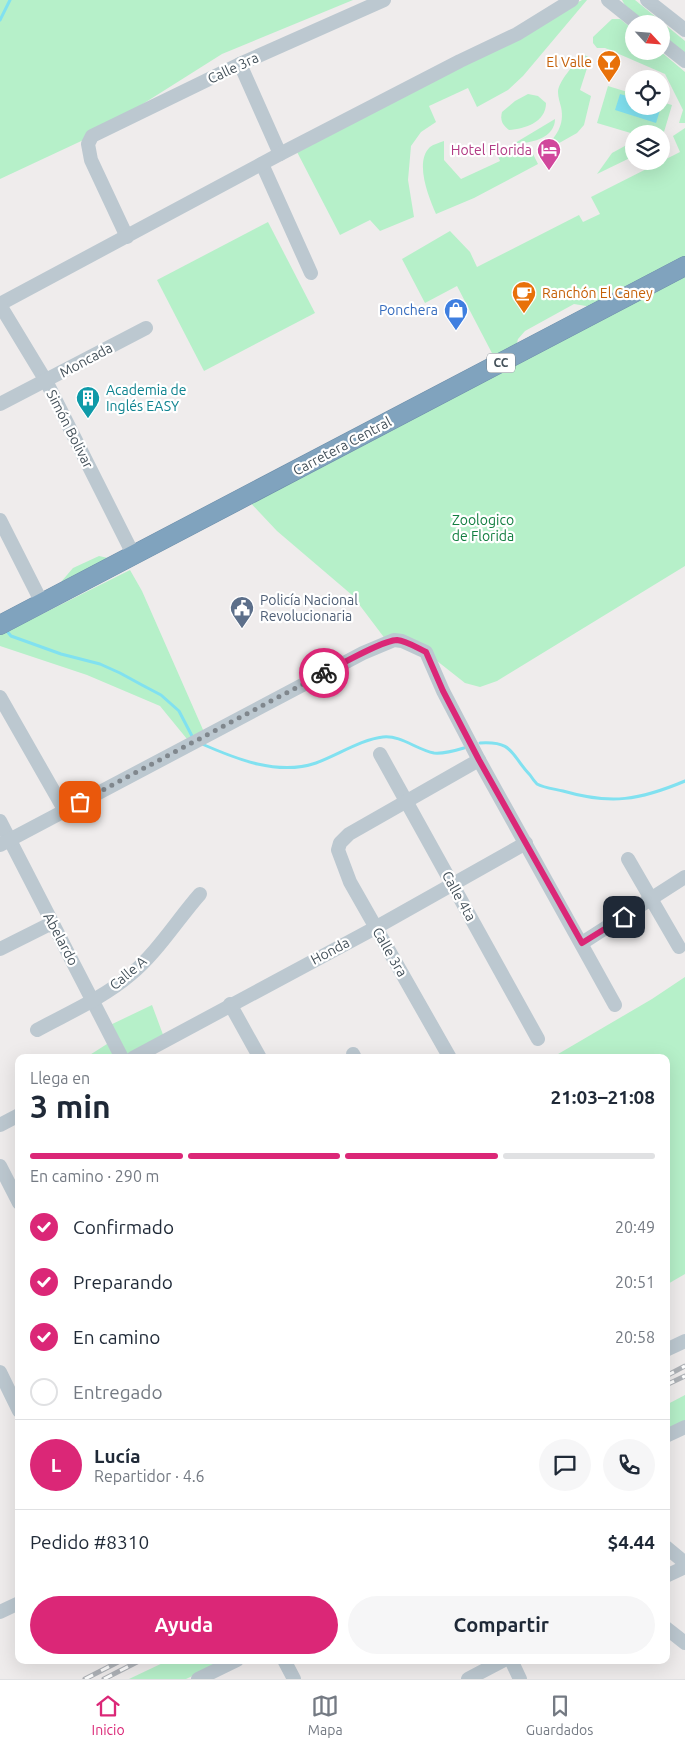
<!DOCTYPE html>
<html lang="es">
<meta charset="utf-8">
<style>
body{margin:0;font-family:Ubuntu,sans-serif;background:#f6f6f7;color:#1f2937;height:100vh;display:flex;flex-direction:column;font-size:19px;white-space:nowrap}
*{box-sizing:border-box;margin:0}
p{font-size:16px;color:#747a83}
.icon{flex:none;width:28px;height:28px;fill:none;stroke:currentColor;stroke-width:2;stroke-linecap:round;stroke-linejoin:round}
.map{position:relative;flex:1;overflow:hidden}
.details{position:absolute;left:15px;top:1054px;width:655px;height:610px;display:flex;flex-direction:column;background:#fff;border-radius:10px;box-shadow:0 5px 20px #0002}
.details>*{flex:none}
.needle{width:32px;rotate:116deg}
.buttons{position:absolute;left:625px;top:15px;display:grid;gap:10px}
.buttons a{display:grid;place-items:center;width:45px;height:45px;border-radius:50%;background:#fff;box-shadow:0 5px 20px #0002;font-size:25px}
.pin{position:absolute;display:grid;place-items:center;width:42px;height:42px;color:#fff;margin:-21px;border-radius:10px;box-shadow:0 2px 8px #0006}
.courier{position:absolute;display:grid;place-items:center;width:50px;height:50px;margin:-25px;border:4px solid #db2777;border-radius:50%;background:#fff;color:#222;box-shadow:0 1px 6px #0007}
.headline em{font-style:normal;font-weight:700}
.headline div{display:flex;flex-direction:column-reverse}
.headline{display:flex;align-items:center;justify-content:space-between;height:85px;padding:0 15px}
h1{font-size:32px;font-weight:700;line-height:38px}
.bar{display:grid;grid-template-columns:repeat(4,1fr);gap:8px 5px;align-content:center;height:60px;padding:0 15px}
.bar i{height:6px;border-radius:4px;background:#e0e1e3}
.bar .active{background:#db2777}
.bar p{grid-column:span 4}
.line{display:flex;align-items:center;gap:12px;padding:0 15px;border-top:1px solid #e0e1e3}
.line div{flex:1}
.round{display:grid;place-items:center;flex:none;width:52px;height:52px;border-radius:26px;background:#f6f6f7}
ol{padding:0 15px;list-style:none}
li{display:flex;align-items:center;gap:15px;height:55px}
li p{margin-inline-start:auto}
li .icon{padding:5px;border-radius:50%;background:#db2777;color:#fff;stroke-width:4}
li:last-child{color:#747a83}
li i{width:28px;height:28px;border:2px solid #e0e1e3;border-radius:50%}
.cta{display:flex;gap:10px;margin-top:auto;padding:10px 15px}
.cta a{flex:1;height:58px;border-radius:30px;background:#db2777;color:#fff;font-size:20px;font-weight:700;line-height:58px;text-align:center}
.cta a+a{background:#f6f6f7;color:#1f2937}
.tabs{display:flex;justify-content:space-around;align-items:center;height:70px;border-top:1px solid #e0e1e3;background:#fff;font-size:14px;color:#747a83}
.tabs a{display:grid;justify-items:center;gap:2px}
.tabs .active{color:#db2777}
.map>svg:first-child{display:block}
.green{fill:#b6f0c9}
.water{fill:#81e1f0}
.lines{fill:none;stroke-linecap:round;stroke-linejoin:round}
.stream{stroke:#81e1f0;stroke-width:3}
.highway-casing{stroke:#6c8eaa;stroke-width:20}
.minor{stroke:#bcc8d0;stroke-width:14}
.highway{stroke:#80a3be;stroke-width:19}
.rail-casing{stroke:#aeb2b7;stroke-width:5}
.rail{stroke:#fff;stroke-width:3;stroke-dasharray:9;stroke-linecap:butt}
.done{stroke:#80878d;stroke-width:5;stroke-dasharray:0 9}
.route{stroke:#db2777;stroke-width:6}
.labels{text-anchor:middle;stroke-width:4.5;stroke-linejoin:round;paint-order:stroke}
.shield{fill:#fff;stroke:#7c858c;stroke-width:1}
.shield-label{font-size:12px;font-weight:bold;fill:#44515a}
.food-label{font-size:14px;fill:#c56008;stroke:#fff;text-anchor:end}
.street-label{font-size:14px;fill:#44515a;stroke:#fff}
.hotel-label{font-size:14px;fill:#b23c85;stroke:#fff;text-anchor:end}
.shop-label{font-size:14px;fill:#366cbe;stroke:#fff;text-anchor:end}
.culture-label{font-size:14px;fill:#0d838f;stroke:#fff;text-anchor:start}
.park-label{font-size:14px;fill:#127e40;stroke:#fff}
.service-label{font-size:14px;fill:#4e5e75;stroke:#fff;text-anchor:start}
</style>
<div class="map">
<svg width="685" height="1679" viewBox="0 0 685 1679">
<rect width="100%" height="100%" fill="#efecec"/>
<g class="green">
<path d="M0,0H353L222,54L92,136L0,179Z"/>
<path d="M582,0H587L523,76L508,90L477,107L468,88L429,106L436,122L421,132L411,146L408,180L414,217L380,231L370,220L340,235L296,150Z"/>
<path d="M622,0H635L685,41V54L661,35V24H647L626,7Z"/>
<path d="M612,19H620L634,30V51H660L685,72V123H679L683,110L665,74L605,48H597L593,43V37Z"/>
<path d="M584,55L589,57V62L580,90L591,96L584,125L577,133L545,151L544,148C556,137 565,125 561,107C560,103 558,97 558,92C558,82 574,65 580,56Z"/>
<path d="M608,86L634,94V106H661V102L672,105L661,142V134H634L597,123Z"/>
<path d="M528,94L538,96L546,103C546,122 525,129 509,130C502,125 500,120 502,112L515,101Z"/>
<path d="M555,119C555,138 530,144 515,143Z"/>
<path d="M685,128V257L592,307L574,304L525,331L518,339L516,346L494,357L457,286L425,303L402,259L450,231L470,252L477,267L579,215L583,222L600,214L591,197L680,152L673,136Z"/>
<path d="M444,141V160L461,179L500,161L492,142L519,154L532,152L538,164L474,198L436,214C429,198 414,162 430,147C434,144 439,143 444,141Z"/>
<path d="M634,141V156L597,174L612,153Z"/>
<path d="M268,222L315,313L204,371L157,280Z"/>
<path d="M685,277V566L497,681L480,687L465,683L432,657L386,640L352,595L277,531L245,497L486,371Z"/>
<path d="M99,556L108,558L61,582L73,568Z"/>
<path d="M130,570L142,591L204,732L187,739L160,706L87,675L0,646V635Z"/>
<path d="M685,977V1274L666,1285V1058L553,1057L652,999Z"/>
<path d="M152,1005L165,1040L151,1048L156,1057L85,1058L107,1044L106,1027Z"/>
<path d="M685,1395V1422L666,1431V1405Z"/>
<path d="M169,1660H226L186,1679H129Z"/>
</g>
<path class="water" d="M620,94L634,98V106L661,107L656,123L615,110Z"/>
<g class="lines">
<g class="stream">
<path d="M0,20L10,0"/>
<path d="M6,630L11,636L61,654L100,664L120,673L142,685L161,695L179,711L193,738"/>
<path d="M480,743C514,741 510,754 530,775C532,778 535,782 537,784C544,788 555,789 563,791C611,805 640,800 685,781"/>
<path d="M202,744C236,759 278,776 316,763C336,756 362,739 383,737C401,735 417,750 434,753C444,754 454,751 464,748"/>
</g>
<g class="highway-casing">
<path id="highway" d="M0,625L685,266"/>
</g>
<g class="minor">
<path d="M608,0L638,24"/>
<path d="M647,0L685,30"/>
<path d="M661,42L685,61"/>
<path d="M240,64L280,154"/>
<path d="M262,164L311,273"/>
<path d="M127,237L91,160L88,144L92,136L240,64L384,0"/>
<path d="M0,304L280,154L460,61L517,34L572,0"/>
<path d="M0,305L46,381L134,556"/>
<path d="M0,404L146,328"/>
<path d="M0,520L42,603"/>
<path d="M0,697L65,811"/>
<path d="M380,754L538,1039"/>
<path d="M0,821L122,1058"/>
<path d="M0,845L363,653L394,640L402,641L426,652L443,691L479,760L615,1005"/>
<path d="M628,859L679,947"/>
<path d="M582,943L685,877"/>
<path d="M0,949L52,923"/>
<path d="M230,1004L260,1058"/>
<path d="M37,1030C68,1013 103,998 130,975C157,953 177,920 200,894"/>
<path d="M353,1054L355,1058"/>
<path d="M133,1058L375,928L526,843"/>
<path d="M450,1058L350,882L338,850L340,843L349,834L479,760"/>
<path d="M0,1125L19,1115"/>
<path d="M0,1166L19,1203"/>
<path d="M666,1350L685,1341"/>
<path d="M0,1372L19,1411"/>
<path d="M666,1436L685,1427"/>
<path d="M666,1547L685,1563"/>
<path d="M666,1576L685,1567"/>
<path d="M0,1612L19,1603"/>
<path d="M666,1628L685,1643"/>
<path d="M284,1660L294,1679"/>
<path d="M511,1660L520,1679"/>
<path d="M198,1679L237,1660"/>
<path d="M468,1679L504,1660"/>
</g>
<use href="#highway" class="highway"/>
<g class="rail-casing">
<g id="rail">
<path d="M666,1376L685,1366"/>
<path d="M666,1385L685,1376"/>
<path d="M85,1679L122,1660"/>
<path d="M104,1679L141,1660"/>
</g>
</g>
<use href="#rail" class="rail"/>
</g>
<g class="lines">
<path class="done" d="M80,802L324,673"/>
<path class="route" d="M324,673C338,666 383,640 397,640C407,641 417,648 426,652L443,691L479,760L582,943L624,917"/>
</g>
<defs>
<g id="bar-pin" transform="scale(1.25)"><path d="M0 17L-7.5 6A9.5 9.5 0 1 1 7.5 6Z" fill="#e8710a" stroke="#fff"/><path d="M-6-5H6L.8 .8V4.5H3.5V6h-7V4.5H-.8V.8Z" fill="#fff"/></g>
<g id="hotel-pin" transform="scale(1.25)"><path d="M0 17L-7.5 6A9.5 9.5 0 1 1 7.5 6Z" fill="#d1479c" stroke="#fff"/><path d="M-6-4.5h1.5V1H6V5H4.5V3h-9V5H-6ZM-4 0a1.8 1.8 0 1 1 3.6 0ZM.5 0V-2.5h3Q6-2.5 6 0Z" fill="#fff"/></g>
<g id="cafe-pin" transform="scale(1.25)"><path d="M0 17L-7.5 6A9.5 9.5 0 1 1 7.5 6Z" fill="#e8710a" stroke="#fff"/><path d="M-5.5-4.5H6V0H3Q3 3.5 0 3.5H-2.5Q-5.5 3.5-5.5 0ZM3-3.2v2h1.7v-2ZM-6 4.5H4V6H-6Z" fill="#fff"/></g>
<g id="shop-pin" transform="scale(1.25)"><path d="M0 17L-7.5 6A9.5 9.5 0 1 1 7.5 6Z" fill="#3f7fe0" stroke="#fff"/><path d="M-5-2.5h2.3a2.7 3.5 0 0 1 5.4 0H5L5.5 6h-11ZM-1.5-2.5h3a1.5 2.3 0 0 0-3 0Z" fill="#fff"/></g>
<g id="building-pin" transform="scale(1.25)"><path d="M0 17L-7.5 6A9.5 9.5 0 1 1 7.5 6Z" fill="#0f9aa8" stroke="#fff"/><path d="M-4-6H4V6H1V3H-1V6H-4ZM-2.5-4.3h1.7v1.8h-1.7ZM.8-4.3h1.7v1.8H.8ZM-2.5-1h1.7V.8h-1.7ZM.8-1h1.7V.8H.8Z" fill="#fff"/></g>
<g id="civic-pin" transform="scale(1.25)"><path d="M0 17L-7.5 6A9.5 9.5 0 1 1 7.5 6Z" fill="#5c6f8a" stroke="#fff"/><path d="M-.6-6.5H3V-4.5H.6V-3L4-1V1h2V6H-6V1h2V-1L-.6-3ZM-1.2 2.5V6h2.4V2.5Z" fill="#fff"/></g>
</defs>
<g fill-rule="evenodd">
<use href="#bar-pin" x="609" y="62"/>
<use href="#hotel-pin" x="549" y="150"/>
<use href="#cafe-pin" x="524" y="293"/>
<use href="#shop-pin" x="456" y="310"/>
<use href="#building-pin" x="88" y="398"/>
<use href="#civic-pin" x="242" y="608"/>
</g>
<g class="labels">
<rect class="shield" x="487" y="353.5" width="28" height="19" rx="4"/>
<g class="shield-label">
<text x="501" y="367">CC</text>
</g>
<g class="food-label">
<text x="592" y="67">El Valle</text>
<text x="542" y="298" text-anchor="start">Ranchón El Caney</text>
</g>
<g class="street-label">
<text transform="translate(233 68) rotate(-25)" y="5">Calle 3ra</text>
<text transform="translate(86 360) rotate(-28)" y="5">Moncada</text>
<text transform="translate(70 429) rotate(63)" y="5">Simón Bolivar</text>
<text transform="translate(342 446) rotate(-28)" y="5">Carretera Central</text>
<text transform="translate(459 896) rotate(61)" y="5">Calle 4ta</text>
<text transform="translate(61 939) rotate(62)" y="5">Abelardo</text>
<text transform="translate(330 951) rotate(-28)" y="5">Honda</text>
<text transform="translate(390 952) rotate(60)" y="5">Calle 3ra</text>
<text transform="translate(128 973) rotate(-40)" y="5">Calle A</text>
</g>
<g class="hotel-label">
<text x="532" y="155">Hotel Florida</text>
</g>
<g class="shop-label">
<text x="438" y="315">Ponchera</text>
</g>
<g class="culture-label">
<text x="106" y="395">Academia de<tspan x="106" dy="16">Inglés EASY</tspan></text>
</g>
<g class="park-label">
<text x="483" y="525">Zoologico<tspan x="483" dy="16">de Florida</tspan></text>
</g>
<g class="service-label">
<text x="260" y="605">Policía Nacional<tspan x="260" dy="16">Revolucionaria</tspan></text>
</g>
</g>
</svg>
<div class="buttons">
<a><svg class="needle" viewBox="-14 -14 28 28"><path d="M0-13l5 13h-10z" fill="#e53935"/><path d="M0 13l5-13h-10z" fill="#747a83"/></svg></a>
<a><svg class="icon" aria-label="locate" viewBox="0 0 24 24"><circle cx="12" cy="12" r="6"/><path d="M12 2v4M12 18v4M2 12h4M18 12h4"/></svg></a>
<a><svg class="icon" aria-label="layers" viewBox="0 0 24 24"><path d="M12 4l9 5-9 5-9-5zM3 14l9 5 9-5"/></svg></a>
</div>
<div class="pin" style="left:80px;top:802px;background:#ea580c"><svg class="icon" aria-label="bag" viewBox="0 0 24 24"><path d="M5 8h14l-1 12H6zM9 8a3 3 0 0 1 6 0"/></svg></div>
<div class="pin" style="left:624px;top:917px;background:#1f2937"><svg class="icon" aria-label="home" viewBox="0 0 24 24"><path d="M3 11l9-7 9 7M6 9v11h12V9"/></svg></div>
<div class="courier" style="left:324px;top:673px"><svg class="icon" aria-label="bike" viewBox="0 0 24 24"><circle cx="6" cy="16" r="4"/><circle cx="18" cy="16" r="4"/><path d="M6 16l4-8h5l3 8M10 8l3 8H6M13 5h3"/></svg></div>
<section class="details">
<div class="headline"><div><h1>3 min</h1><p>Llega en</p></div><em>21:03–21:08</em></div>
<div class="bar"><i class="active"></i><i class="active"></i><i class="active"></i><i></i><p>En camino · 290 m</p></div>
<ol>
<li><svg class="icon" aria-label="check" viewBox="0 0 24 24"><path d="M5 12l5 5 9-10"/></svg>Confirmado<p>20:49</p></li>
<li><svg class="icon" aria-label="check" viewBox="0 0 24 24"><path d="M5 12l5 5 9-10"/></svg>Preparando<p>20:51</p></li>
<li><svg class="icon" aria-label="check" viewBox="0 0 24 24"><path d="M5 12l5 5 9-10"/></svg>En camino<p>20:58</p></li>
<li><i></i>Entregado</li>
</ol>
<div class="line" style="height:90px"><b class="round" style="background:#db2777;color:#fff">L</b><div><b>Lucía</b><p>Repartidor · 4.6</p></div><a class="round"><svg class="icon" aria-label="chat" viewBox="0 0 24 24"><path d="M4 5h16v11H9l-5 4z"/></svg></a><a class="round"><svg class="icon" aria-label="phone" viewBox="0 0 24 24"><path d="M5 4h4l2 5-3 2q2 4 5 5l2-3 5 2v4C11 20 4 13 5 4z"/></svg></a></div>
<div class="line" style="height:65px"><div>Pedido #8310</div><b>$4.44</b></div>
<div class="cta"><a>Ayuda</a><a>Compartir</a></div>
</section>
</div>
<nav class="tabs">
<a class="active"><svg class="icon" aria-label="home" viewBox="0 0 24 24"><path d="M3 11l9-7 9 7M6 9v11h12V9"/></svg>Inicio</a>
<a><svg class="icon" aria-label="map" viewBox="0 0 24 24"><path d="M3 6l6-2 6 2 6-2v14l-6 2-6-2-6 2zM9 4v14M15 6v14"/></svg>Mapa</a>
<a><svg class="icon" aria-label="saved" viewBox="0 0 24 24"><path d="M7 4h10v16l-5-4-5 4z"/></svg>Guardados</a>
</nav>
